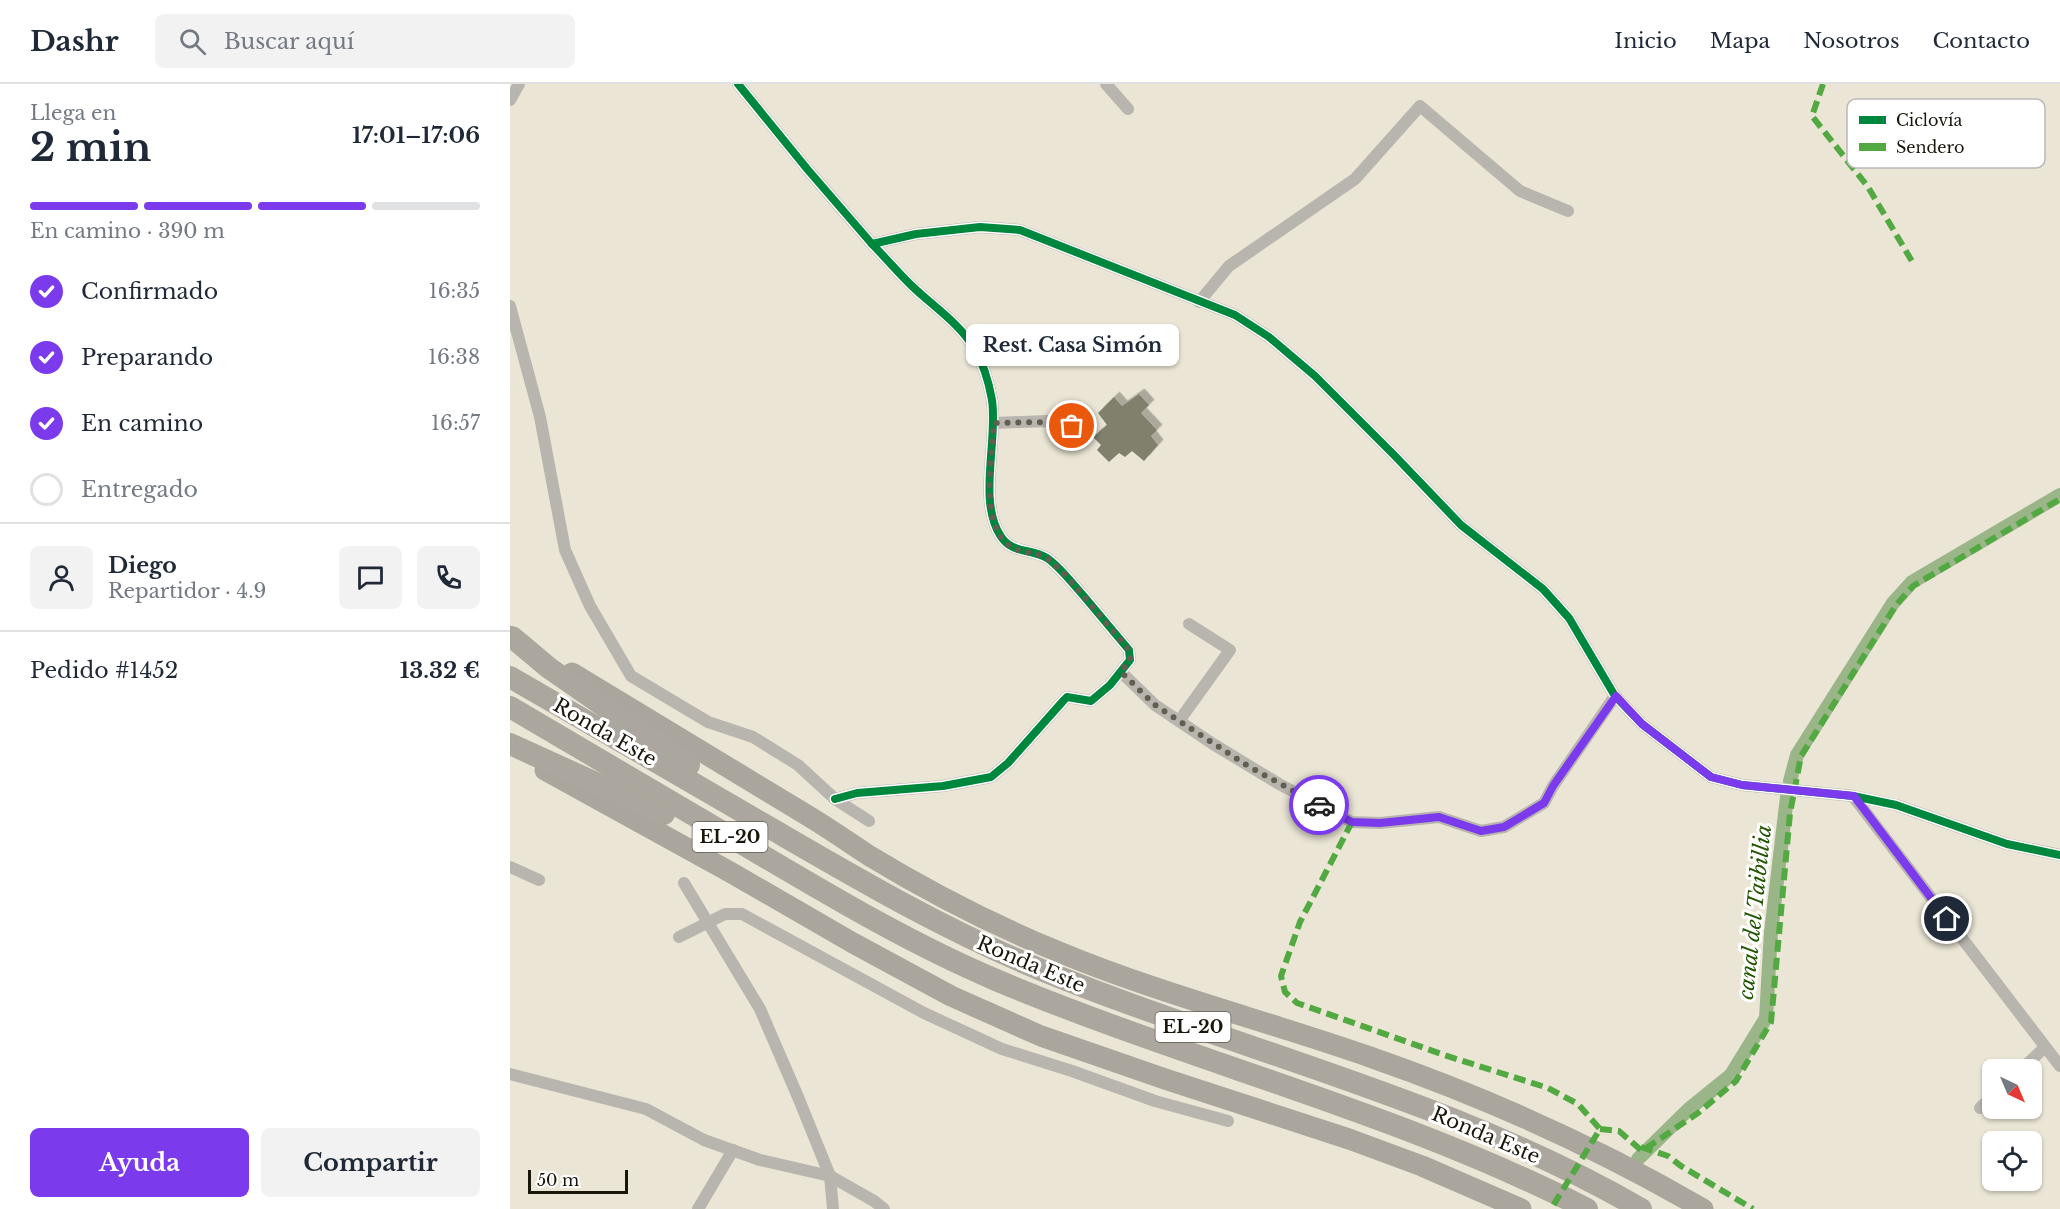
<!DOCTYPE html>
<html lang="es">
<meta charset="utf-8">
<style>
body{margin:0;font-family:"Libre Baskerville",serif;background:#f2f2f3;color:#1f2937;height:100vh;display:flex;flex-direction:column;font-size:22px;white-space:nowrap}
*{box-sizing:border-box;margin:0}
p{font-size:20px;color:#747a83}
.icon{flex:none;width:33px;height:33px;fill:none;stroke:currentColor;stroke-width:2;stroke-linecap:round;stroke-linejoin:round}
.map{position:relative;flex:1;overflow:hidden}
.sheet{display:flex;flex-direction:column;background:#fff;width:510px}
.sheet>*{flex:none}
.needle{width:39px;rotate:136deg}
.buttons{position:absolute;left:1472px;top:975px;display:grid;gap:12px}
.buttons a{display:grid;place-items:center;width:60px;height:60px;border-radius:9px;background:#fff;box-shadow:0 2px 4px #0004;font-size:30px}
.scale{position:absolute;left:18px;bottom:15px;width:100px;box-sizing:border-box;padding-left:6px;border:3px solid #19160a;border-top:0;font-size:16px;line-height:21px;white-space:nowrap;color:#19160a;-webkit-text-stroke:4px #fff;paint-order:stroke}
.pin{position:absolute;display:grid;place-items:center;width:51px;height:51px;color:#fff;margin:-26px;border:3px solid #fff;border-radius:50%;box-shadow:0 2px 6px #0007}
.courier{position:absolute;display:grid;place-items:center;width:60px;height:60px;margin:-30px;border:4px solid #7c3aed;border-radius:50%;background:#fff;color:#222;box-shadow:0 2px 8px #0007}
.bubble{position:absolute;height:42px;border-radius:9px;background:#fff;box-shadow:0 2px 4px #0004;font-size:20px;font-weight:700;line-height:42px;text-align:center}
.headline em{font-style:normal;font-weight:700}
.headline div{display:flex;flex-direction:column-reverse}
.headline{display:flex;align-items:center;justify-content:space-between;height:102px;padding:0 30px}
h1{font-size:39px;font-weight:700;line-height:45px}
.bar{display:grid;grid-template-columns:repeat(4,1fr);gap:9px 6px;align-content:center;height:72px;padding:0 30px}
.bar i{height:8px;border-radius:4px;background:#e0e1e3}
.bar .selected{background:#7c3aed}
.bar p{grid-column:span 4}
.line{display:flex;align-items:center;gap:15px;padding:0 30px;border-top:2px solid #e0e1e3}
.line div{flex:1}
.round{display:grid;place-items:center;flex:none;width:63px;height:63px;border-radius:9px;background:#f2f2f3}
ol{padding:0 30px;list-style:none}
li{display:flex;align-items:center;gap:18px;height:66px}
li p{margin-inline-start:auto}
li .icon{padding:6px;border-radius:50%;background:#7c3aed;color:#fff;stroke-width:4}
li:last-child{color:#747a83}
li i{width:33px;height:33px;border:3px solid #e0e1e3;border-radius:50%}
.button{display:flex;gap:12px;margin-top:auto;padding:12px 30px}
.button a{flex:1;height:69px;border-radius:9px;background:#7c3aed;color:#fff;font-size:24px;font-weight:700;line-height:69px;text-align:center}
.button a+a{background:#f2f2f3;color:#1f2937}
header{display:flex;align-items:center;gap:36px;box-sizing:border-box;height:84px;padding:0 30px;background:#fff;border-bottom:2px solid #e0e1e3}
header strong{font-size:28px}
nav{display:flex;gap:33px;margin-inline-start:auto;font-size:21px}
.search{width:420px;height:54px;background:#f2f2f3;display:flex;align-items:center;gap:15px;box-sizing:border-box;padding:0 21px;border-radius:9px;color:#747a83;font-size:22px}
main{display:flex;flex:1;min-height:0}
.map>svg:first-child{display:block}
.lines{fill:none;stroke-linecap:round;stroke-linejoin:round}
.canal{stroke:#9ab588;stroke-width:14}
.building{fill:#81806d;filter:url(#shadow)}
.minor{stroke:#b8b5af;stroke-width:12}
.trunk{stroke:#aaa59d;stroke-width:21}
.motorway{stroke:#aca79e;stroke-width:22}
.quiet{stroke:#52a941;stroke-width:6;stroke-dasharray:12 6;stroke-linecap:butt}
.cycleway-casing{stroke:#fff;stroke-width:11}
.cycleway{stroke:#00873e;stroke-width:8}
.done{stroke:#625e51;stroke-width:6;stroke-dasharray:0 10.8}
.route{stroke:#7c3aed;stroke-width:8}
.labels{text-anchor:middle;stroke-width:6;stroke-linejoin:round;paint-order:stroke}
.shield{fill:#fff;stroke:#5e5c54;stroke-width:1.5}
.shield-label{font-size:18px;font-weight:bold;fill:#19160a}
.street-label{font-size:20px;fill:#19160a;stroke:#fff}
.water-label{font-size:21px;font-style:italic;fill:#225601;stroke:#fff}
.key{fill:#fff;stroke:#bab9b6;stroke-width:1.5}
.key-label{font-size:16px;fill:#19160a}
</style>
<header>
<strong>Dashr</strong>
<div class="search"><svg class="icon" aria-label="search" viewBox="0 0 24 24"><circle cx="10" cy="10" r="6"/><path d="M15 15l6 6"/></svg>Buscar aquí</div>
<nav><a>Inicio</a><a>Mapa</a><a>Nosotros</a><a>Contacto</a></nav>
</header>
<main>
<section class="sheet">
<div class="headline"><div><h1>2 min</h1><p>Llega en</p></div><em>17:01–17:06</em></div>
<div class="bar"><i class="selected"></i><i class="selected"></i><i class="selected"></i><i></i><p>En camino · 390 m</p></div>
<ol>
<li><svg class="icon" aria-label="check" viewBox="0 0 24 24"><path d="M5 12l5 5 9-10"/></svg>Confirmado<p>16:35</p></li>
<li><svg class="icon" aria-label="check" viewBox="0 0 24 24"><path d="M5 12l5 5 9-10"/></svg>Preparando<p>16:38</p></li>
<li><svg class="icon" aria-label="check" viewBox="0 0 24 24"><path d="M5 12l5 5 9-10"/></svg>En camino<p>16:57</p></li>
<li><i></i>Entregado</li>
</ol>
<div class="line" style="height:108px"><a class="round"><svg class="icon" aria-label="person" viewBox="0 0 24 24"><circle cx="12" cy="8" r="4"/><path d="M4 21q1-7 8-7t8 7"/></svg></a><div><b>Diego</b><p>Repartidor · 4.9</p></div><a class="round"><svg class="icon" aria-label="chat" viewBox="0 0 24 24"><path d="M4 5h16v11H9l-5 4z"/></svg></a><a class="round"><svg class="icon" aria-label="phone" viewBox="0 0 24 24"><path d="M5 4h4l2 5-3 2q2 4 5 5l2-3 5 2v4C11 20 4 13 5 4z"/></svg></a></div>
<div class="line" style="height:78px"><div>Pedido #1452</div><b>13.32 €</b></div>
<div class="button"><a>Ayuda</a><a>Compartir</a></div>
</section>
<div class="map">
<svg width="1550" height="1125" viewBox="0 0 1550 1125">
<defs>
<filter id="shadow"><feDropShadow dx="5.5" dy="-5.5" stdDeviation="0" flood-color="#0004"/></filter>
</defs>
<rect width="100%" height="100%" fill="#eae5d4"/>
<g class="lines">
<g class="canal">
<path d="M1280,697L1287,671L1383,519L1402,498L1550,411"/>
<path d="M1128,1075L1179,1025L1221,991L1256,934L1261,848L1277,713"/>
</g>
</g>
<path class="building" d="M629,310L639,321L631,329L647,346L641,352L648,361L634,377L622,367L615,373L609,369L599,378L587,366L591,361L583,353L597,341L588,329L604,313L612,322Z"/>
<g class="lines">
<g class="minor">
<path d="M228,0L298,86L362,160L406,150L470,143L510,146L725,231L759,253L805,292L884,371L951,441L1033,505L1059,534L1105,612L1132,640L1201,693L1232,701L1343,712L1386,721L1497,760L1550,771"/>
<path d="M596,0L618,25"/>
<path d="M0,16L9,0"/>
<path d="M689,218L719,182L845,95L910,22L1010,107L1058,127"/>
<path d="M0,222L30,333L55,466L80,522L121,592L198,638L243,653L288,681L325,715L359,737"/>
<path d="M484,339L537,337L563,342"/>
<path d="M611,588L645,621L703,660L769,700L842,738L870,739L929,733L971,747L994,743L1034,719L1043,702L1105,612"/>
<path d="M669,637L720,566L679,540"/>
<path d="M1343,712L1550,982"/>
<path d="M325,715L347,709L433,702L481,693L498,679L554,616L557,613L581,617L600,601L620,576L619,566C603,547 587,528 572,510C561,498 550,483 537,474C520,464 501,470 490,451C468,416 488,356 482,316C479,299 473,279 464,264C450,240 423,222 403,203C389,190 376,174 362,160"/>
<path d="M0,783L29,796"/>
<path d="M174,799L250,925L288,1013L320,1092L323,1125"/>
<path d="M169,853L215,830H232L414,929L492,965L562,987L645,1017L718,1037"/>
<path d="M1511,986L1535,963"/>
<path d="M0,990L136,1025L194,1056L250,1076L320,1092L364,1117L374,1125"/>
<path d="M1470,1024L1482,1013"/>
<path d="M188,1125L223,1066"/>
</g>
<g class="trunk">
<path d="M62,589C141,637 220,685 300,733C320,745 338,758 358,771C419,808 483,841 549,868C650,910 757,937 860,973C978,1014 1085,1062 1193,1125"/>
<path d="M35,686L220,788L343,859L441,912L531,952L655,995L839,1055L912,1082L1011,1125"/>
</g>
<g class="motorway">
<path d="M2,553L39,584L179,681"/>
<path d="M0,593C87,643 174,694 262,745C350,796 435,846 529,885C729,967 944,1016 1131,1125"/>
<path d="M0,623C81,671 162,719 243,766C321,812 401,860 486,896C681,978 888,1028 1077,1125"/>
<path d="M0,660L154,730"/>
</g>
<g class="quiet">
<path d="M1313,0L1302,32L1358,103L1403,179"/>
<path d="M842,738L790,838L771,892L775,908L787,919L934,971L1038,1004L1068,1020L1090,1045L1041,1125"/>
<path d="M1090,1045L1109,1047L1132,1067L1188,1029L1226,997L1261,938L1280,729L1291,672L1386,521L1403,502L1550,415"/>
<path d="M1131,1063L1158,1072L1171,1082L1243,1125"/>
</g>
<g class="cycleway-casing">
<g id="cycleway">
<path d="M228,0L298,86L362,160L406,150L470,143L510,146L725,231L759,253L805,292L884,371L951,441L1033,505L1059,534L1105,612L1132,640L1201,693L1232,701L1343,712L1386,721L1497,760L1550,771"/>
<path d="M325,715L347,709L433,702L481,693L498,679L554,616L557,613L581,617L600,601L620,576L619,566C603,547 587,528 572,510C561,498 550,483 537,474C520,464 501,470 490,451C468,416 488,356 482,316C479,299 473,279 464,264C450,240 423,222 403,203C389,190 376,174 362,160"/>
</g>
</g>
<use href="#cycleway" class="cycleway"/>
</g>
<g class="lines">
<path class="done" d="M562,342L537,338L484,339C482,371 470,436 497,460C509,471 527,466 539,476C551,485 561,498 571,509C587,528 603,547 619,566L620,576L611,588L645,621L657,629L738,682L809,721"/>
<path class="route" d="M809,721L842,738L870,739L929,733L971,747L994,743L1034,719L1043,702L1106,612L1132,640L1201,693L1232,701L1344,712L1437,835"/>
</g>
<g class="labels">
<g class="shield">
<rect x="182.5" y="738" width="75" height="30" rx="4.5"/>
<rect x="645.5" y="928" width="75" height="30" rx="4.5"/>
</g>
<g class="shield-label">
<text x="220" y="759">EL-20</text>
<text x="683" y="949">EL-20</text>
</g>
<g class="street-label">
<text transform="translate(95 648) rotate(30)" y="7">Ronda Este</text>
<text transform="translate(521 880) rotate(23)" y="7">Ronda Este</text>
<text transform="translate(976 1051) rotate(23)" y="7">Ronda Este</text>
</g>
<g class="water-label">
<text transform="translate(1245 828) rotate(-84)" y="7">canal del Taibillia</text>
</g>
</g>
<rect x="1337" y="15" width="198" height="69" rx="9" class="key"/>
<rect x="1349" y="32" width="27" height="8" fill="#00873e"/>
<rect x="1349" y="59" width="27" height="8" fill="#52a941"/>
<g class="key-label">
<text x="1386" y="42">Ciclovía</text>
<text x="1386" y="69">Sendero</text>
</g>
</svg>
<div class="buttons">
<a><svg class="needle" viewBox="-14 -14 28 28"><path d="M0-13l5 13h-10z" fill="#e53935"/><path d="M0 13l5-13h-10z" fill="#747a83"/></svg></a>
<a><svg class="icon" aria-label="locate" viewBox="0 0 24 24"><circle cx="12" cy="12" r="6"/><path d="M12 2v4M12 18v4M2 12h4M18 12h4"/></svg></a>
</div>
<div class="scale">50 m</div>
<div class="pin" style="left:562px;top:342px;background:#ea580c"><svg class="icon" aria-label="bag" viewBox="0 0 24 24"><path d="M5 8h14l-1 12H6zM9 8a3 3 0 0 1 6 0"/></svg></div>
<div class="pin" style="left:1437px;top:835px;background:#1f2937"><svg class="icon" aria-label="home" viewBox="0 0 24 24"><path d="M3 11l9-7 9 7M6 9v11h12V9"/></svg></div>
<div class="courier" style="left:809px;top:721px"><svg class="icon" aria-label="car" viewBox="0 0 24 24"><path d="M5 17H2v-5l4-1 3-4h7l3 4 3 1v5h-3M9 17h6M6 11h13"/><circle cx="7" cy="17" r="2"/><circle cx="17" cy="17" r="2"/></svg></div>
<div class="bubble" style="left:456px;top:240px;width:213px">Rest. Casa Simón</div>
</div>
</main>
